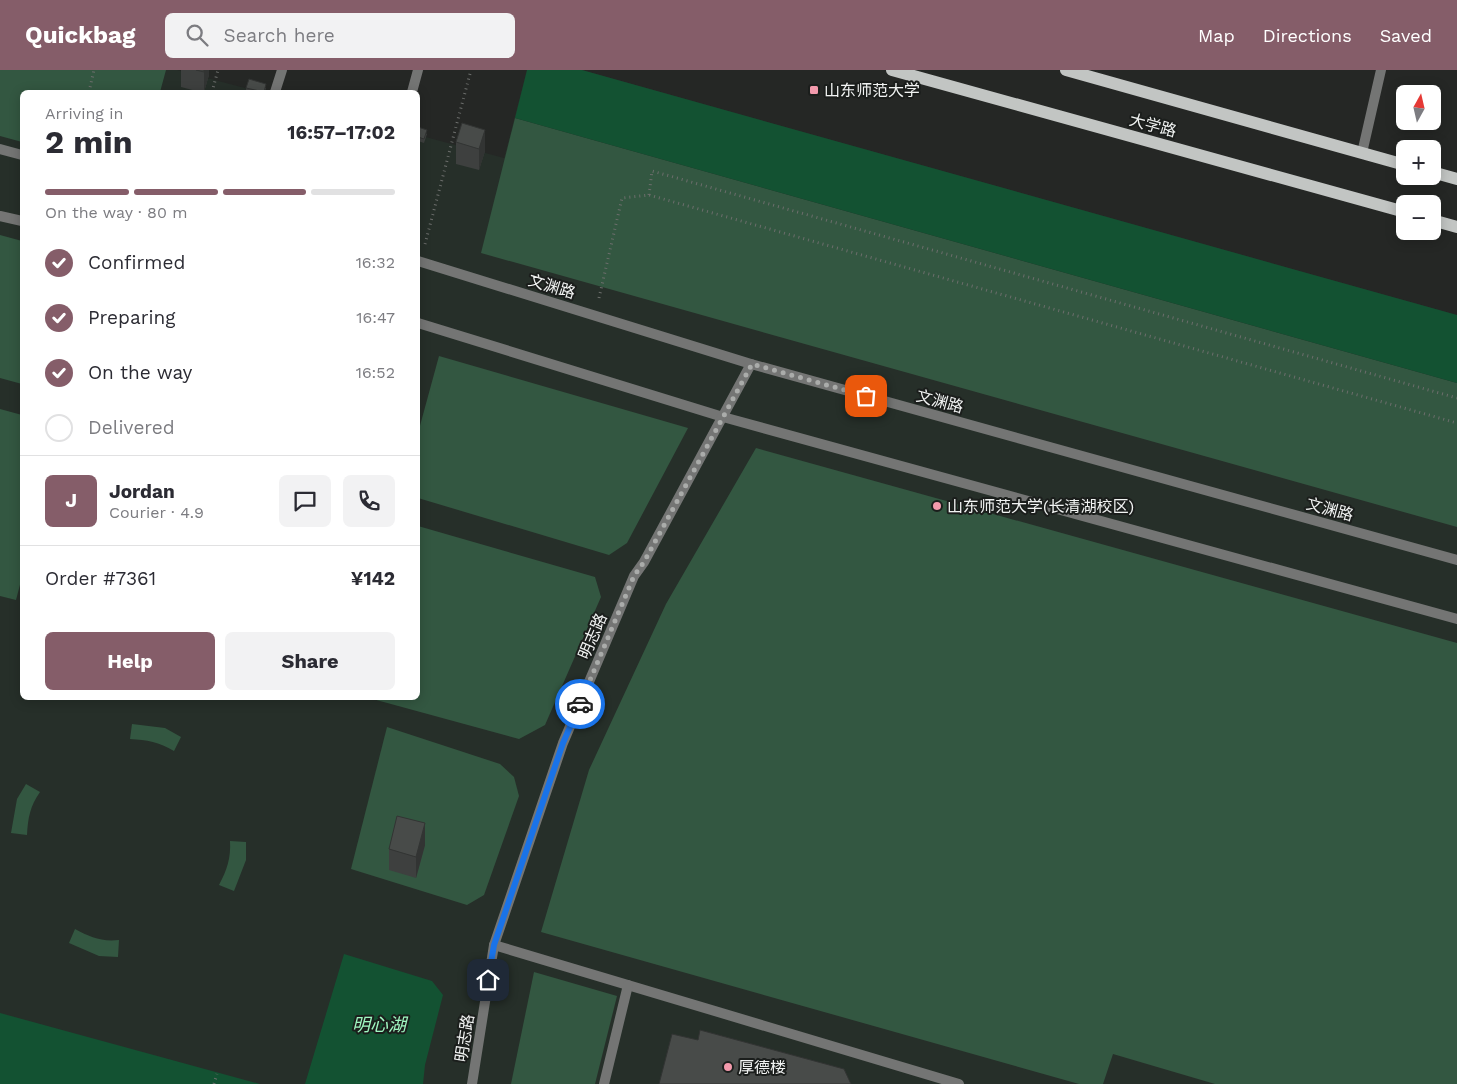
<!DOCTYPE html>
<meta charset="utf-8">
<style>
body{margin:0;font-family:"Work Sans","Noto Sans SC",sans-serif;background:#f2f2f3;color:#2b2b33;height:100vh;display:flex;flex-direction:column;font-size:19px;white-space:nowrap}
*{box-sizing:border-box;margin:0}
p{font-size:16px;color:#7c7c81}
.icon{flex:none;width:28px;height:28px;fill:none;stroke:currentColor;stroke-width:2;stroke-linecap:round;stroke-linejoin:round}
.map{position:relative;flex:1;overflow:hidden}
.panel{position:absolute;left:20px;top:20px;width:400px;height:610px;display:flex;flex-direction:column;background:#fff;border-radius:8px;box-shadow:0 2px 12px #0003}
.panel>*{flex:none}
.needle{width:32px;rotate:8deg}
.tools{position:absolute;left:1396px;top:15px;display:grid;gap:10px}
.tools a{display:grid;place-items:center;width:45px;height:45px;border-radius:8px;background:#fff;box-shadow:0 2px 12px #0003;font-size:25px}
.pin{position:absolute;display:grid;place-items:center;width:42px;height:42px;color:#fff;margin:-21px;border-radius:10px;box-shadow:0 2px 8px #0006}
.courier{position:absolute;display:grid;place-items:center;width:50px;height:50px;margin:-25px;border:4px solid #1a73e8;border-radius:50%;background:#fff;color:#222;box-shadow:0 1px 6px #0007}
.summary em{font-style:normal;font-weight:700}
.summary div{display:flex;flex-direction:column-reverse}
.summary{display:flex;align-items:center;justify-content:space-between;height:85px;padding:0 25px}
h1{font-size:32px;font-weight:700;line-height:38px}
.bar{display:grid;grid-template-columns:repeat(4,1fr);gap:8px 5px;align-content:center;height:60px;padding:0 25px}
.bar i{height:6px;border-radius:4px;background:#e1e1e2}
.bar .selected{background:#855d69}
.bar p{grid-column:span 4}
.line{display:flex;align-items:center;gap:12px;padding:0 25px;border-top:1px solid #e1e1e2}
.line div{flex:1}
.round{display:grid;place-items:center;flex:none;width:52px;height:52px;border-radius:8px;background:#f2f2f3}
ol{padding:0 25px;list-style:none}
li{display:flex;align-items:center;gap:15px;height:55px}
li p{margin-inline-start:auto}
li .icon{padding:5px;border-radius:50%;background:#855d69;color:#fff;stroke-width:4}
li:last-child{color:#7c7c81}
li i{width:28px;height:28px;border:2px solid #e1e1e2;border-radius:50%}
.action{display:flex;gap:10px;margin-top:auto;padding:10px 25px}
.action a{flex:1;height:58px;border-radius:8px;background:#855d69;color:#fff;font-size:20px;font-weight:700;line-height:58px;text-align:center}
.action a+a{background:#f2f2f3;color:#2b2b33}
header{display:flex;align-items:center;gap:30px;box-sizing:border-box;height:70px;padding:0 25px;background:#855d69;color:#fff}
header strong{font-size:24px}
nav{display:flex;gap:28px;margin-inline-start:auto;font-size:18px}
.search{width:350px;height:45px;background:#f2f2f3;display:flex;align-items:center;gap:12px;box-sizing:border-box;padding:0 18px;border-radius:8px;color:#7c7c81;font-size:19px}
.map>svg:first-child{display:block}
.built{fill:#262f29}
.green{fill:#335741}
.water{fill:#135232}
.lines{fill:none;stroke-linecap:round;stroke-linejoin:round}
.path{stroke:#6c6e6c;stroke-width:3;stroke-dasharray:1 4;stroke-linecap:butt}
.service{stroke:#747574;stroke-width:10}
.minor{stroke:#747574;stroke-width:10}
.primary{stroke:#c2c5c3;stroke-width:12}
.wall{fill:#3e403f}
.shaded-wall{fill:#323433}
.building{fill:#484b49;stroke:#323433}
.done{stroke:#aaacaa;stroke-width:5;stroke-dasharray:0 9}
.route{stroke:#1a73e8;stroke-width:6}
.poi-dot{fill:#f39aac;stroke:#1b1e1c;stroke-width:2}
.labels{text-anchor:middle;stroke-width:4;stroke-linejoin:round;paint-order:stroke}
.poi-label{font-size:16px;fill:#f1f3f2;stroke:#1b1e1c;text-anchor:start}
.street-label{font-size:16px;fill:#f1f3f2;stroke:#1b1e1c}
.water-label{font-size:18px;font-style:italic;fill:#9ff7c1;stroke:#1b1e1c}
</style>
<header>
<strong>Quickbag</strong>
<div class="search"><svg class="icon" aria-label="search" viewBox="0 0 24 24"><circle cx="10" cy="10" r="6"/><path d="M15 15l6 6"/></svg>Search here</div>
<nav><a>Map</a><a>Directions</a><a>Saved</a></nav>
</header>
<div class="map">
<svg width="1457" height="1014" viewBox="0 0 1457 1014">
<rect width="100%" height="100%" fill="#252725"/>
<path class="built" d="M0,0H177L260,22H22V628H418V65L504,88L527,0H582L1457,245V1014H0Z"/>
<g class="green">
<path d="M0,0H166L160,22H22V72L0,66Z"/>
<path d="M515,48L1457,313V457L481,183Z"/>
<path d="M0,165L22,171V314L0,308Z"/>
<path d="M439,286L688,358L627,473L609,485L418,428V363Z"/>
<path d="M0,339L22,345V507L16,530L0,526Z"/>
<path d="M756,378L1457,573V1014H1215L1113,984L1103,1014H1079L541,862L589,700L666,534Z"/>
<path d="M418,456L595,507L601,527L545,655L519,669L369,628H418Z"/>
<path d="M132,654L165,658L181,667L174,681C159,672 147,670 130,669Z"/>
<path d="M387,657L500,694L514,707L519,726L484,825L467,835L351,799Z"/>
<path d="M26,714L40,722C30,736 28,748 27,765L11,763L17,729Z"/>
<path d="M230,771L246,772V790L234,821L219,815C227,800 231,788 230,771Z"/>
<path d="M75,859C90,867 101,872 119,870L118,887L99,886L69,873Z"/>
<path d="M534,902L617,926L595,1014H511Z"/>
</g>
<g class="water">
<path d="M527,0H582L1457,245V313L515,48Z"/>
<path d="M344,884L432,911L443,925L425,995L423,1014H305Z"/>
<path d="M0,943L260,1014H0Z"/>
</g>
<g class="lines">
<g class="path">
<path d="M89,22L94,0"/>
<path d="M212,22L218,0"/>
<path d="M649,125L652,101L1457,328"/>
<path d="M425,174L471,0"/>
<path d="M599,228L622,128L649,125L1457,353"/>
<path d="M214,1014L217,1004"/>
</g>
<g class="service">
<path d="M494,875L959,1014"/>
<path d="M604,1014L628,915"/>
</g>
<g class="minor">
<path d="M275,22L282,0"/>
<path d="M412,22L418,0"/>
<path d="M0,79L22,85"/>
<path d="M1362,83L1381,0"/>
<path d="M0,146L22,151"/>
<path d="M418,191L751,294L1457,490"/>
<path d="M418,253L723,347L1457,549"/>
<path d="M472,1014L494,875L563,673L634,506L644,492L751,294"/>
</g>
<g class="primary">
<path d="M892,0L1405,142"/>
<path d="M1066,0L1405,95"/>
<path d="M1432,102L1457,109"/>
<path d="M1432,150L1457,157"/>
</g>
</g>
<g class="wall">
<path d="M181,0H209V5L204,22H200L181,17Z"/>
<path d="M246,18H266L265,22H246Z"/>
<path d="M462,53L485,81L479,100L456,94V72Z"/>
<path d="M418,57L427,64L424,73L418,71Z"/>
<path d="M425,775L416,808L389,800V779Z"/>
</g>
<g class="shaded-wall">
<path d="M204,0H209V5L204,22Z"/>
<path d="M485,60V81L479,100V79Z"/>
<path d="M425,753V775L416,808V787Z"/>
</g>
<g class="building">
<path d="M196,0H204V2Z"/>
<path d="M249,9L266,14L264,22L246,18Z"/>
<path d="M462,53L485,60L479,79L456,72Z"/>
<path d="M418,57L427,60L424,69L418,67Z"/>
<path d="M397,746L425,753L416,787L389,779Z"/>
<path d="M700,960L844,999L851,1014H659L672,964L698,970Z"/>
</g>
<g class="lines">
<path class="done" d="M580,634L634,506L644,492L752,294L866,326"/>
<path class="route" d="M488,910L494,875L563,673L580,634"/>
</g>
<g class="poi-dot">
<rect x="809" y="15" width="10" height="10" rx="2.5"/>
<circle cx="937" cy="436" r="5"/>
<circle cx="728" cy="997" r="5"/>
</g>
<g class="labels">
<g class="poi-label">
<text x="824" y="26">山东师范大学</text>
<text x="947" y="442">山东师范大学(长清湖校区)</text>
<text x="738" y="1003">厚德楼</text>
</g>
<g class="street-label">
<text transform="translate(1153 55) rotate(15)" y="6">大学路</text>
<text transform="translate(552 216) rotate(17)" y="6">文渊路</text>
<text transform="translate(940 331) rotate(15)" y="6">文渊路</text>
<text transform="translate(1330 439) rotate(15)" y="6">文渊路</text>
<text transform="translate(592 566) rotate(-67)" y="6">明志路</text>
<text transform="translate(464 968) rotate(-81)" y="6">明志路</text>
</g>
<g class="water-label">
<text x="379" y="961">明心湖</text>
</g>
</g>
</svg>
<div class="tools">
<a><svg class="needle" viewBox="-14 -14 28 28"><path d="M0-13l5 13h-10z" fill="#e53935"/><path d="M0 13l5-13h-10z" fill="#7c7c81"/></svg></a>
<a>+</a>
<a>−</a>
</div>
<div class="pin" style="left:866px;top:326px;background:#ea580c"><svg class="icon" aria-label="bag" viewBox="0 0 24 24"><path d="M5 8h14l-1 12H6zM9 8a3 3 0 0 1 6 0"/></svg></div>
<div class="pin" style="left:488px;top:910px;background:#1f2937"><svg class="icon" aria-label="home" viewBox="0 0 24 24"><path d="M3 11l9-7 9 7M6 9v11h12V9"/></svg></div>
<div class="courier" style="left:580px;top:634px"><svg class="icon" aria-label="car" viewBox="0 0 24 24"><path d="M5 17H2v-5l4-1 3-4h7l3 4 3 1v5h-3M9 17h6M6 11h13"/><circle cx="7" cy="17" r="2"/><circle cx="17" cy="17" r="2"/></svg></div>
<section class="panel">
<div class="summary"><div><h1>2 min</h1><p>Arriving in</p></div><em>16:57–17:02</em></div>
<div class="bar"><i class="selected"></i><i class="selected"></i><i class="selected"></i><i></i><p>On the way · 80 m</p></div>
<ol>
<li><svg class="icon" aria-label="check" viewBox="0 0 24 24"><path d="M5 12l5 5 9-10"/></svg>Confirmed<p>16:32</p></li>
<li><svg class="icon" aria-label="check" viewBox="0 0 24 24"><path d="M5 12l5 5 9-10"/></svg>Preparing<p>16:47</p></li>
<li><svg class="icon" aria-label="check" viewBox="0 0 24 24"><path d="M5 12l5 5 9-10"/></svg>On the way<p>16:52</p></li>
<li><i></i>Delivered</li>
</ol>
<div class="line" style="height:90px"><b class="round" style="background:#855d69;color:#fff">J</b><div><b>Jordan</b><p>Courier · 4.9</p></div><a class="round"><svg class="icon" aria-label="chat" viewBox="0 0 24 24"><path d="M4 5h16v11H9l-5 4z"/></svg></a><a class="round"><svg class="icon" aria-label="phone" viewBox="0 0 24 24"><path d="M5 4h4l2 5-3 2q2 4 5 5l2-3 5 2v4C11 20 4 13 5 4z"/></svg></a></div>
<div class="line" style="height:65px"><div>Order #7361</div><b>¥142</b></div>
<div class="action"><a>Help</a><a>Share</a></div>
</section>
</div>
